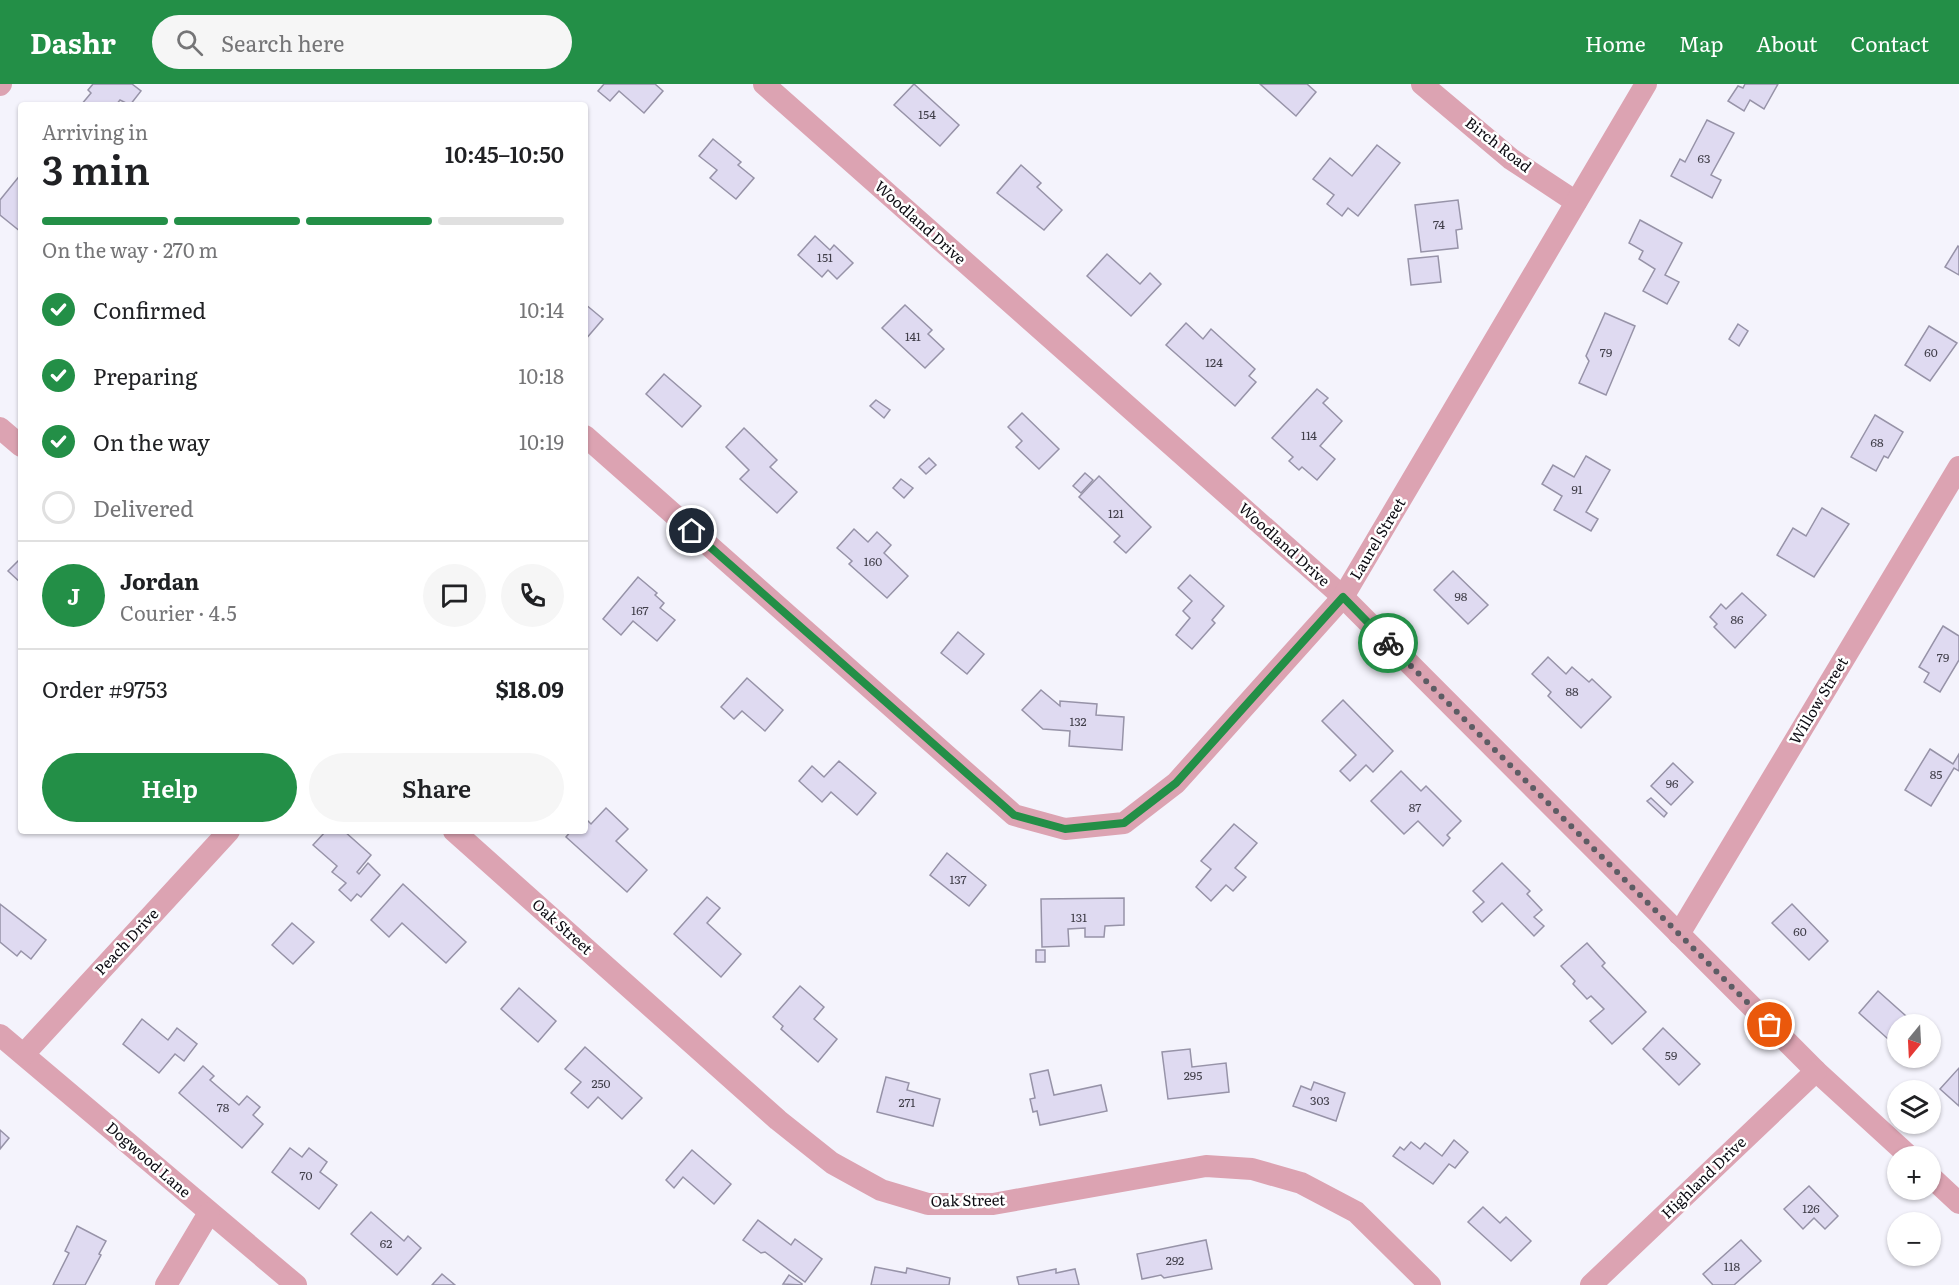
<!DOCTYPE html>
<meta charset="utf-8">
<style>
body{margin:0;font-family:Literata,serif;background:#f6f6f6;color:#202124;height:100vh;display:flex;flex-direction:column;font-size:22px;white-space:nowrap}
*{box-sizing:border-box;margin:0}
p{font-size:20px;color:#757577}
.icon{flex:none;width:33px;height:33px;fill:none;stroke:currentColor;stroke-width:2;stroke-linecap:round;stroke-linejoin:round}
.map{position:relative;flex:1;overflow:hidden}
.drawer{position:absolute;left:18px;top:18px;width:570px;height:732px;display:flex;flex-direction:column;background:#fff;border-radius:6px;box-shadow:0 2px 4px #0004}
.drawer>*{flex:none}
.needle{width:39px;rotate:198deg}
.buttons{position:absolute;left:1887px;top:930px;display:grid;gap:12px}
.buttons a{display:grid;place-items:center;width:54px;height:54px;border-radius:50%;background:#fff;box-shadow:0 2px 4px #0004;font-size:30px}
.pin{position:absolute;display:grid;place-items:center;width:51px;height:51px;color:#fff;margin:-26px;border:3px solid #fff;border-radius:50%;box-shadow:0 2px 6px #0007}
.courier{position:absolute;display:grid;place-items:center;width:60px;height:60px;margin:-30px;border:4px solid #238f47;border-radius:50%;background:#fff;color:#222;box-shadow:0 2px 8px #0007}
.headline em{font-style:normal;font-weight:600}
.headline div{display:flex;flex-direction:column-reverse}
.headline{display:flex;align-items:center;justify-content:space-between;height:102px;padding:0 24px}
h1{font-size:39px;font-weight:600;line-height:45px}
.bar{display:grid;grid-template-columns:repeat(4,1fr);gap:9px 6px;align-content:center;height:72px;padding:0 24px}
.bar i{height:8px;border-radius:4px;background:#e0e0e0}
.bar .active{background:#238f47}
.bar p{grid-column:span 4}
.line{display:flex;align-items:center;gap:15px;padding:0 24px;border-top:2px solid #e0e0e0}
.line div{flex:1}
.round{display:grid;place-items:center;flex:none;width:63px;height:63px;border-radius:32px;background:#f6f6f6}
ol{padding:0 24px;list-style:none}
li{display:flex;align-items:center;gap:18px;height:66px}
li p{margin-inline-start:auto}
li .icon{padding:6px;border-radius:50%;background:#238f47;color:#fff;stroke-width:4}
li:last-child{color:#757577}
li i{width:33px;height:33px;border:3px solid #e0e0e0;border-radius:50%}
.action{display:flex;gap:12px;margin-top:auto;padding:12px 24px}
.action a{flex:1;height:69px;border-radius:36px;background:#238f47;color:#fff;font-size:24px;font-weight:600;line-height:69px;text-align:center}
.action a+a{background:#f6f6f6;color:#202124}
header{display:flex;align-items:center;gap:36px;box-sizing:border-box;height:84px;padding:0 30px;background:#238f47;color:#fff}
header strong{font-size:28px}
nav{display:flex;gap:33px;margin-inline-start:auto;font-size:21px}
.search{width:420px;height:54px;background:#f6f6f6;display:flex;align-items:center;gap:15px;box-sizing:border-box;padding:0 21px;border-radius:33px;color:#757577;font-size:22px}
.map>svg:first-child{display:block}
.building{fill:#dfdaf1;stroke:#9793a8;stroke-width:1.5}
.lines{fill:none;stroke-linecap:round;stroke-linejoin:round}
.minor{stroke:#dca3b2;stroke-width:22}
.done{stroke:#5d5c64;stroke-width:6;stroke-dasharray:0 10.8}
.route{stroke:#238f47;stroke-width:8}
.labels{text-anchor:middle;stroke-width:5;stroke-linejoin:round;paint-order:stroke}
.number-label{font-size:12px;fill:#413f4a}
.street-label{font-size:15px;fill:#0c0b12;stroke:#fff}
</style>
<header>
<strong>Dashr</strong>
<div class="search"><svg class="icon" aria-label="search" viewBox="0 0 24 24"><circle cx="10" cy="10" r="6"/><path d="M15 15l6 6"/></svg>Search here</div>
<nav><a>Home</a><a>Map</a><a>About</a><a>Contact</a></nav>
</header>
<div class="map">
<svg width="1959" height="1201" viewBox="0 0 1959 1201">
<rect width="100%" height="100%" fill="#f4f3fc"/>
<g class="building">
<path d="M93,0H132L141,7L130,21L120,16L116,21H81L91,9L88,6Z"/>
<path d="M604,0H655L663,7L644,29L619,7L610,17L598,7Z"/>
<path d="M914,0L959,41L940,62L894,21Z"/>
<path d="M1260,0H1307L1316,8L1296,32Z"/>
<path d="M1745,0H1778L1764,25L1750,16L1744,27L1728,17L1738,2L1743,4Z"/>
<path d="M1707,36L1734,49L1711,91L1721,96L1712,114L1671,92L1680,75L1685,78Z"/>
<path d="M713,55L741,78L738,81L754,94L736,115L710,94L717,86L699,72Z"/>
<path d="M1377,61L1400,79L1358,132L1348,124L1342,132L1327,120L1334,111L1313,95L1330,74L1352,92Z"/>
<path d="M1021,81L1041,99L1037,103L1062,126L1044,146L997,109Z"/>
<path d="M21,90V148L0,131V116Z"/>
<path d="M1458,116L1462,145L1456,146L1458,164L1421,168L1415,121Z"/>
<path d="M1640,136L1682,159L1665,191L1679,198L1667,220L1643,207L1655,185L1639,175L1643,167L1629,159Z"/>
<path d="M815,152L830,166L834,161L853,179L837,195L828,186L822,193L798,171Z"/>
<path d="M1958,162L1959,163V191L1945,183Z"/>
<path d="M1107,170L1140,200L1150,189L1161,200L1131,232L1087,192Z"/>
<path d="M1438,172L1441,198L1411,201L1408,175Z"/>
<path d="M585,220L603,235L585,256Z"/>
<path d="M905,221L932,246L928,250L944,265L925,284L882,244Z"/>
<path d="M1605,229L1635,242L1606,311L1579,299L1589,277L1586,272Z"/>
<path d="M1186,239L1203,255L1211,245L1255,285L1249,292L1256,298L1235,322L1166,261Z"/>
<path d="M1738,240L1748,247L1739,262L1729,255Z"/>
<path d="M1929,242L1957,259L1930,297L1905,281Z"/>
<path d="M664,290L701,322L682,343L646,310Z"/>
<path d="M1317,305L1328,314L1323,319L1342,337L1320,362L1335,375L1317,396L1302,383L1299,386L1289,377L1293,373L1272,354Z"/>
<path d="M876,316L890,326L884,334L870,322Z"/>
<path d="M1022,329L1059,365L1039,385L1016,363L1022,357L1008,343Z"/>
<path d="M1875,331L1903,348L1888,374L1884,372L1876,387L1851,373Z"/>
<path d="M744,344L777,376L770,383L797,408L777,429L740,395L749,386L726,363Z"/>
<path d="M1586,372L1610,386L1586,428L1598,435L1591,447L1554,426L1562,412L1542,400L1553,381L1574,393Z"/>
<path d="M929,374L936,381L926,390L919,383Z"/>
<path d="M1085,389L1093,396L1081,409L1073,402Z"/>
<path d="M1099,392L1151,443L1126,469L1114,458L1120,452L1079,413Z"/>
<path d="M901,395L913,404L904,414L893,404Z"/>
<path d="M1822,424L1849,440L1814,493L1777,471L1793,444L1806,452Z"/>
<path d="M854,445L868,458L877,448L891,461L884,469L908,492L887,514L849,480L852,477L837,464Z"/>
<path d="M21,474V499L8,487Z"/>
<path d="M1453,487L1488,521L1468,540L1434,506Z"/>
<path d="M1190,491L1224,522L1212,536L1215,539L1192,565L1176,551L1190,534L1183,527L1192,517L1178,504Z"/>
<path d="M638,493L657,509L655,511L664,519L660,524L675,536L657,557L633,537L621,551L603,535Z"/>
<path d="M1742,509L1766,531L1735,564L1714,543L1717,540L1710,533L1721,520L1726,525Z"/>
<path d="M1943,542L1959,552V576L1940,608L1924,598L1929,589L1919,583Z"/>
<path d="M958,548L984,570L967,590L941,569Z"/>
<path d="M1548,573L1566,590L1572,583L1589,598L1592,595L1611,613L1581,644L1548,612L1551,608L1532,590Z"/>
<path d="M747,594L783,626L765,647L742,627L734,635L721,623Z"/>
<path d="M1041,606L1060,622V617L1097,620L1096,631L1124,633L1122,666L1069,662L1070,647L1043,645L1022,626Z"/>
<path d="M1343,616L1393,667L1373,688L1366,681L1350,697L1340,687L1356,671L1322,637Z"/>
<path d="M1930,665L1953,680L1959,670V687L1954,684L1931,722L1905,706Z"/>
<path d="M839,677L876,709L857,731L831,708L822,718L799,697L812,682L824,693Z"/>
<path d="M1673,679L1693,698L1671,721L1651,702Z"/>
<path d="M1401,687L1421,707L1426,702L1461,737L1447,751L1450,754L1443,762L1418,737L1404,750L1371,717Z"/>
<path d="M1651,714L1667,729L1664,733L1647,717Z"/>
<path d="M606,724L628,745L616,757L647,786L627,808L566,753L571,747H585V734L591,740Z"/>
<path d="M1234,740L1257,759L1235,784L1246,793L1233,807L1226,801L1211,817L1196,803L1211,785L1201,777Z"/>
<path d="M326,747H344L371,771L357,788L359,790L368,779L380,791L361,813L357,810L351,817L339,806L346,799L332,788L337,782L313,761Z"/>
<path d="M947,769L986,801L969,822L930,791Z"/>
<path d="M1502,779L1530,807L1527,810L1542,826L1534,833L1544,842L1534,852L1502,819L1482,838L1473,828L1484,818L1473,807Z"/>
<path d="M403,800L466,858L446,879L402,839L389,853L371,836Z"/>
<path d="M707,813L720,824L707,839L741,870L721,893L674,850Z"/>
<path d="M1124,814V841L1105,842L1104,853H1085V844L1068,845L1069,862L1042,863L1041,815Z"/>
<path d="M0,820L46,856L31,875L21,867L17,872L0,858Z"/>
<path d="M1792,820L1828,857L1809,876L1772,839Z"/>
<path d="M292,839L314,858L293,880L272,861Z"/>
<path d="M1587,859L1605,879L1602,882L1646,928L1612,960L1590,937L1604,925L1591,912L1587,915L1573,900L1575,897L1561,882Z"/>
<rect x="1036" y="866" width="9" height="12"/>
<path d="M800,902L824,923L814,935L837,955L818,978L781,945L783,942L773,933Z"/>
<path d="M519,904L556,937L538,958L501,925Z"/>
<path d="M1878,907L1915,940H1898L1897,963L1859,929Z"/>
<path d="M142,935L168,956L177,944L197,960L184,977L175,970L159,989L123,960Z"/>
<path d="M1663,944L1700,980L1679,1001L1643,965Z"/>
<path d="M585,963L642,1014L622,1035L598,1013L588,1024L571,1009L581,998L565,985Z"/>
<path d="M1190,965L1192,983L1226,979L1229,1008L1168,1015L1162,968Z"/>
<path d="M203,982L214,992L210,996L239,1021L247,1012L260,1023L253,1031L263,1040L242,1064L179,1009Z"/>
<path d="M1959,984V1022L1940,1005Z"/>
<path d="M1048,986L1054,1011L1101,1001L1107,1027L1040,1041L1037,1027L1033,1028L1030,1015L1035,1014L1030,990Z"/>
<path d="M886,993L909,999L907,1006L940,1015L933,1042L877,1028Z"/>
<path d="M1314,998L1345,1009L1336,1037L1293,1022L1301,1002L1311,1006Z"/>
<path d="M0,1046L9,1054L0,1065Z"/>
<path d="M1454,1056L1468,1068L1455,1084L1449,1080L1433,1100L1393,1072L1400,1063L1404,1066L1411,1058L1420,1065L1425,1059L1442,1072Z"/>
<path d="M290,1064L302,1073L309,1064L327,1078L320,1088L337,1101L319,1125L272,1088Z"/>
<path d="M692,1066L731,1100L714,1120L683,1093L674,1104L666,1096Z"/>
<path d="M1809,1102L1838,1132L1825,1145L1814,1134L1803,1145L1784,1125Z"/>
<path d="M1483,1123L1500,1139L1506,1133L1531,1157L1511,1177L1468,1138Z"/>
<path d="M371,1128L404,1157L408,1152L421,1164L397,1191L351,1150Z"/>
<path d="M758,1136L791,1161L795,1155L822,1175L805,1198L765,1168L761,1169L743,1156Z"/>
<path d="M77,1142L106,1157L99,1170L101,1171L85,1201H53L69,1169L65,1167Z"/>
<path d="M1206,1156L1212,1185L1164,1194L1161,1191L1142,1195L1137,1170Z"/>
<path d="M1741,1156L1761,1177L1734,1201H1713L1703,1190Z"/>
<path d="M875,1183L906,1189L907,1184L950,1194L949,1201H871Z"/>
<path d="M1056,1185V1189L1075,1185L1079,1201H1019L1017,1193Z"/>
<path d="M442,1190L455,1201H432Z"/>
<path d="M789,1191L802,1200V1201L783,1200Z"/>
</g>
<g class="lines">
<g class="minor">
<path d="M764,0L1343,513L1816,987L1909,1072"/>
<path d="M1422,0L1511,75L1576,118"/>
<path d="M0,1L1,0"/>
<path d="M0,344L21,362"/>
<path d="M585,352L1014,731L1065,745L1124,739L1176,699L1343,513L1646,0"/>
<path d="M454,747L778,1036L832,1079L881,1106L928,1120H993L1206,1082L1252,1085L1301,1099L1356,1128L1430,1201"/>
<path d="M1679,850L1959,383"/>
<path d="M0,951L296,1201"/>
<path d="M24,970L229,747"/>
<path d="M1930,1092L1959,1119"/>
<path d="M166,1201L209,1129"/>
<path d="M1591,1201L1816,987"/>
</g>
</g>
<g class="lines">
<path class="done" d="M1388,559L1770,941"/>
<path class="route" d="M692,447L1014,731L1065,745L1124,739L1176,699L1343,513L1388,559"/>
</g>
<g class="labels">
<g class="number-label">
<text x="927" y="35">154</text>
<text x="1704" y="79">63</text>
<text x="1439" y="145">74</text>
<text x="825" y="178">151</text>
<text x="913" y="257">141</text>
<text x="1606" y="273">79</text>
<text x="1931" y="273">60</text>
<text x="1214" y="283">124</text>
<text x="1309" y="356">114</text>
<text x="1877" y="363">68</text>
<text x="1577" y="410">91</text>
<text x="1116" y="434">121</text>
<text x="873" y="482">160</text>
<text x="1461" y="517">98</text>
<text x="640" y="531">167</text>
<text x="1737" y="540">86</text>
<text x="1943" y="578">79</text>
<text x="1572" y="612">88</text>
<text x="1078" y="642">132</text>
<text x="1936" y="695">85</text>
<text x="1672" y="704">96</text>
<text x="1415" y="728">87</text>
<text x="958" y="800">137</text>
<text x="1079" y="838">131</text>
<text x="1800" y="852">60</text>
<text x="1671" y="976">59</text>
<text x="1193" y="996">295</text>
<text x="601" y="1004">250</text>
<text x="1320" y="1021">303</text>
<text x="907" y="1023">271</text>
<text x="223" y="1028">78</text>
<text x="306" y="1096">70</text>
<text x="1811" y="1129">126</text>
<text x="386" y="1164">62</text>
<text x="1175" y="1181">292</text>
<text x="1732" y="1187">118</text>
</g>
<g class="street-label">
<text transform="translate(1498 61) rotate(38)" y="5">Birch Road</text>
<text transform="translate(920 139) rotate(42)" y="5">Woodland Drive</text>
<text transform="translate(1378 455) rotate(-59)" y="5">Laurel Street</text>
<text transform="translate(1284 461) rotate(42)" y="5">Woodland Drive</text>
<text transform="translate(1819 617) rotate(-59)" y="5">Willow Street</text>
<text transform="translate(562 843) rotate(42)" y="5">Oak Street</text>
<text transform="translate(127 858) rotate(-47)" y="5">Peach Drive</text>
<text transform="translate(148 1076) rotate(41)" y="5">Dogwood Lane</text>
<text transform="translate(1704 1094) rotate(-44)" y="5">Highland Drive</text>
<text transform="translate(968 1117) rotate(-1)" y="5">Oak Street</text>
</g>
</g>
</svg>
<div class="buttons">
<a><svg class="needle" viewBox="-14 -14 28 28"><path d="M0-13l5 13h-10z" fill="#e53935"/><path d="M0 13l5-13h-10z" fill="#757577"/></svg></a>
<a><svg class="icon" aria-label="layers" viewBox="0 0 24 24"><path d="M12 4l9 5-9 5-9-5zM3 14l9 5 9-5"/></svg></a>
<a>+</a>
<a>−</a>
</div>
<div class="pin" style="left:1770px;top:941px;background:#ea580c"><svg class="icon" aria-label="bag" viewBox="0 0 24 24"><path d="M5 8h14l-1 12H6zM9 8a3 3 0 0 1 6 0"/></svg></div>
<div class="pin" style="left:692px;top:447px;background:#1f2937"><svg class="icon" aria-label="home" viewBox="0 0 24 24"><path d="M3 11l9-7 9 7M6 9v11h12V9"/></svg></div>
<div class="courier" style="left:1388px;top:559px"><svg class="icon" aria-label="bike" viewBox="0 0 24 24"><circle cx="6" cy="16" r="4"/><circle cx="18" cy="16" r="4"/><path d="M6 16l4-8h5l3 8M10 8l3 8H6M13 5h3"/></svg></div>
<section class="drawer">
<div class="headline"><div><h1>3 min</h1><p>Arriving in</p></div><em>10:45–10:50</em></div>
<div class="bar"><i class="active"></i><i class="active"></i><i class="active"></i><i></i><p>On the way · 270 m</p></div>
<ol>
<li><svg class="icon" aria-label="check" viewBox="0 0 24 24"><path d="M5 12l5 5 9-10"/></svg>Confirmed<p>10:14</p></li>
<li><svg class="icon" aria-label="check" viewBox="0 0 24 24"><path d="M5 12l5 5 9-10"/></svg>Preparing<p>10:18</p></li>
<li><svg class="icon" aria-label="check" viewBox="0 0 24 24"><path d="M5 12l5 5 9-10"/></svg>On the way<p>10:19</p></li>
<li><i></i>Delivered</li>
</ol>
<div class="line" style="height:108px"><b class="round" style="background:#238f47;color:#fff">J</b><div><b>Jordan</b><p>Courier · 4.5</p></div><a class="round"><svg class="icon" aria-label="chat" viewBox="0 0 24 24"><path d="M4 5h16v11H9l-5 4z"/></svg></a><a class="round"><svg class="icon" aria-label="phone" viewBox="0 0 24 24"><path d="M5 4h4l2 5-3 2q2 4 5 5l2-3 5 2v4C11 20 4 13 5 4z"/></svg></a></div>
<div class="line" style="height:78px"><div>Order #9753</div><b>$18.09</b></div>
<div class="action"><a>Help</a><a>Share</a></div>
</section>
</div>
